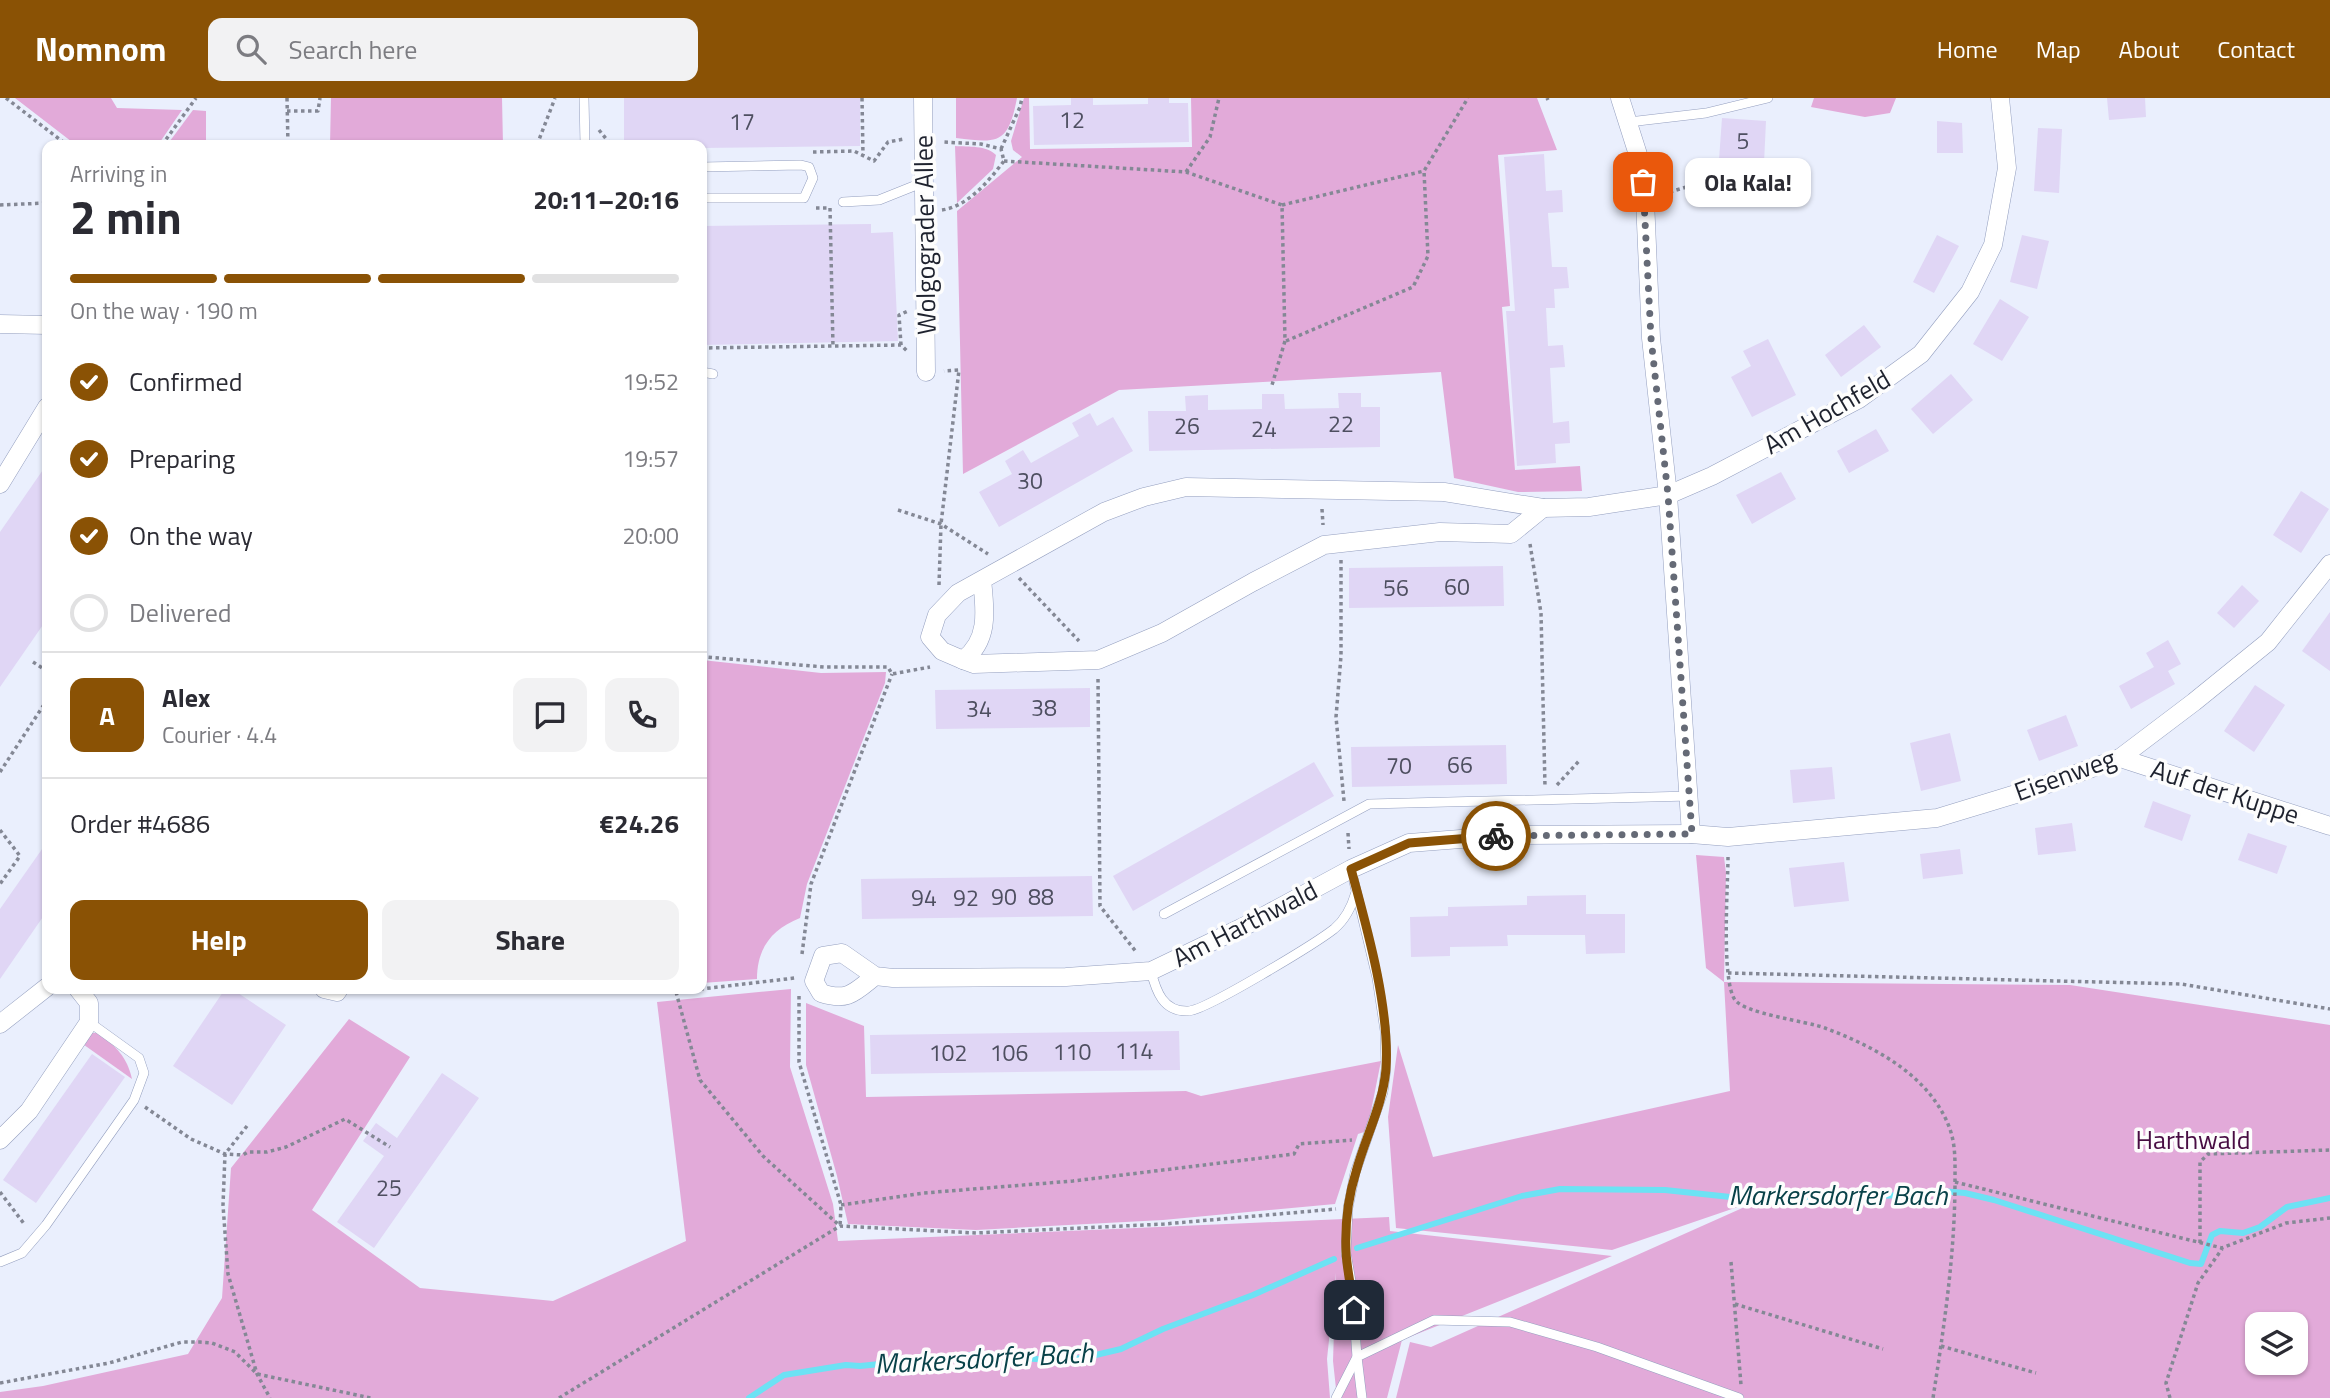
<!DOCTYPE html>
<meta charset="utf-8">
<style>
body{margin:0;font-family:"Titillium Web",sans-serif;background:#f2f2f3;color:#2b2b33;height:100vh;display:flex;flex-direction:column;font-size:26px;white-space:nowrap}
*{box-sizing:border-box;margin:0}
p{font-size:23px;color:#7c7c81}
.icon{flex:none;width:38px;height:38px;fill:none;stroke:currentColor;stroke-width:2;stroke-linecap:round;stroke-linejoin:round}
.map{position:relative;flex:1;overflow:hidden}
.drawer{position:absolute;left:42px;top:42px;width:665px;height:854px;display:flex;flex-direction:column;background:#fff;border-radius:14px;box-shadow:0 2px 5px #0004}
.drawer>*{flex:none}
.tools{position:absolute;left:2245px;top:1214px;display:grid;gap:14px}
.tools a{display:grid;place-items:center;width:63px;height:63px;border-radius:14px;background:#fff;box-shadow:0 2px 5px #0004;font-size:35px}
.pin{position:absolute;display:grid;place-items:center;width:60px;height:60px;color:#fff;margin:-30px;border-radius:14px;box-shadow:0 4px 10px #0006}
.courier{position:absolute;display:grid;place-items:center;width:70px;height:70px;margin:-35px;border:5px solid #8a5205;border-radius:50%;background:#fff;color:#222;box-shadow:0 2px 9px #0007}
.bubble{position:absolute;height:49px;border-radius:14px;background:#fff;box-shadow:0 2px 5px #0004;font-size:23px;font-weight:700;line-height:49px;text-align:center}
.overview em{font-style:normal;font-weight:700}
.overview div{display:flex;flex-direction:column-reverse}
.overview{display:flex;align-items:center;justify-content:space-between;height:119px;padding:0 28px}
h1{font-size:46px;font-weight:700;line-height:52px}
.bar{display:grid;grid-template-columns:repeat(4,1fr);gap:10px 7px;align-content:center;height:84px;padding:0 28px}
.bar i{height:9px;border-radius:5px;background:#e1e1e2}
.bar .current{background:#8a5205}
.bar p{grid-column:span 4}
.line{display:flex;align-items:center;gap:18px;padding:0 28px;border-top:2px solid #e1e1e2}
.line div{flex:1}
.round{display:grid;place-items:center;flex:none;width:74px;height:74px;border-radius:14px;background:#f2f2f3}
ol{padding:0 28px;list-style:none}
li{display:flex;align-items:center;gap:21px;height:77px}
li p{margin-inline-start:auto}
li .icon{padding:7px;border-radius:50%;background:#8a5205;color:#fff;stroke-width:4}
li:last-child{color:#7c7c81}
li i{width:38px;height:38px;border:4px solid #e1e1e2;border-radius:50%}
.primary-button{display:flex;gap:14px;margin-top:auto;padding:14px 28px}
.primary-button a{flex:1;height:80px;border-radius:14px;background:#8a5205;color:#fff;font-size:28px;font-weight:700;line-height:80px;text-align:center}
.primary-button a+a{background:#f2f2f3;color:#2b2b33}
header{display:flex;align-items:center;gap:42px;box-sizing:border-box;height:98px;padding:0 35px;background:#8a5205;color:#fff}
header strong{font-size:33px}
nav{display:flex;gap:38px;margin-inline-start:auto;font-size:24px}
.search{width:490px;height:63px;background:#f2f2f3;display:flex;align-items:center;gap:18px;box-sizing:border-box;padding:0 24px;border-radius:14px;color:#7c7c81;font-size:26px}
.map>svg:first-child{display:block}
.green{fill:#e2aad9;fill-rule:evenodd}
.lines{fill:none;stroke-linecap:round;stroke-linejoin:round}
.stream{stroke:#6ce2f4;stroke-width:6}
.building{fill:#e0d6f5}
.service-casing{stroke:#949fbf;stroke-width:10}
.minor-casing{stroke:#949fbf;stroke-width:19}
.path{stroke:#848895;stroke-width:3.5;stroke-dasharray:3.5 3.5;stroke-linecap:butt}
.service{stroke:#fff;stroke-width:9}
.minor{stroke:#fff;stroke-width:18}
.done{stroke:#656a76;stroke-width:7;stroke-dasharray:0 12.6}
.route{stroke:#8a5205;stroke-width:9}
.labels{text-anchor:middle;stroke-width:7;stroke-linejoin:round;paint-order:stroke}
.number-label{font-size:23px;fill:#4e4f60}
.street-label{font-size:26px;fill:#1e222e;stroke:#fdfdfd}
.park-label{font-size:26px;fill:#480d43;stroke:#fdfdfd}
.water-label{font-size:28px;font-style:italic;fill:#094249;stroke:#fdfdfd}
</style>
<header>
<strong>Nomnom</strong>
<div class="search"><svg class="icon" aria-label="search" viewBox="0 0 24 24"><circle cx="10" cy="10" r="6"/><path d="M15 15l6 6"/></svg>Search here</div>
<nav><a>Home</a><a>Map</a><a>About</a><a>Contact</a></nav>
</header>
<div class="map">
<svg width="2330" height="1300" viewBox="0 0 2330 1300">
<rect width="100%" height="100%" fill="#eaeffd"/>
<g class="green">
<path d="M15,0H111L117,10L182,12L158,47H76Z"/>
<path d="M331,0H502L503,47H506H330Z"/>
<path d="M956,0H1017C1008,47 998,45 956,40Z"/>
<path d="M1024,0H1029L1030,51L1192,49L1191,0H1537L1557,52L1498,57L1510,208L1502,209L1515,372L1580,368L1582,393L1518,394L1454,380L1441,274L1119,292L963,376L957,113L1022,59L1013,52L1011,43Z"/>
<path d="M1814,0H1896L1890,15L1865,19L1811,9Z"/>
<path d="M193,12L206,13V47H167Z"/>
<path d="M955,48C969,49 986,47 996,57L993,71L957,105Z"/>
<path d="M702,562L821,575L886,574L885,585L807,786L800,820C772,831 757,850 757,881L702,885Z"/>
<path d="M1696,757L1724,759L1726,775L1724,884L2070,887L2330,927V1300H1396L1410,1244L1431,1249L1767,1099L1612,1152L1396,1130L1388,1019L1398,947L1433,1059L1730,993L1724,884L1706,870ZM2258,1227H2296V1265H2258Z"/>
<path d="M791,891L790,969L833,1106L838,1143L1389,1119L1390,1133L1612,1158L1402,1242L1387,1300H1337L1333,1263L1336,1175L1327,1261L1330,1300H0V1294L43,1288L188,1256L222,1200L231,1070L349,921L410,959L312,1112L420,1190L553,1203L686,1143L657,904Z"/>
<path d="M806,905L864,928L866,999L1186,993L1201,998L1381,963L1367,1033L1358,1036L1335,1106L1163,1122L976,1132L848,1126L837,1078L806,967Z"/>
<path d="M88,935H98C116,948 127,959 132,981L80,944Z"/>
</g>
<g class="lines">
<g class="stream">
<path d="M1357,1150L1522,1098L1560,1091L1665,1092L1749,1101L1913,1097L1941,1093L1965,1095L1994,1102L2190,1165L2201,1166L2212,1137L2220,1133L2243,1135L2260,1129L2287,1109L2330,1100"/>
<path d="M749,1300L784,1277L846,1267L860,1268L971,1257L1051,1262L1083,1260L1121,1251L1163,1231L1253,1197L1334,1161"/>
</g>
</g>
<g class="building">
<path d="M624,0H860V48L702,50V47H624Z"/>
<path d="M1071,0H1093V7L1148,6V0H1169V5H1188L1189,44L1034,47L1033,8L1071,7Z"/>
<path d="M2107,0H2145L2146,19L2109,22Z"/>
<path d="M1722,20L1766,23L1764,65L1719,62Z"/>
<path d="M1937,23L1962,25L1963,55H1937Z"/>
<path d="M2038,30L2062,31L2059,95L2034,93Z"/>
<path d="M1544,56L1546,93L1562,92L1563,114L1548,115L1552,169H1567L1569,190L1554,191L1555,210H1546L1548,248L1563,247L1565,269L1550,270L1553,325L1569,323L1570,345L1555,346L1556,365L1517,368L1506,213H1515L1504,59Z"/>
<path d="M871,126V135L893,134L898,243L702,247V128Z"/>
<path d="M1937,137L1959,148L1934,195L1913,184Z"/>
<path d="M2022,137L2049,143L2037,191L2010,184Z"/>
<path d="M2000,201L2029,219L2002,263L1973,246Z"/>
<path d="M1864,227L1881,249L1841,279L1825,257Z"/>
<path d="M1768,241L1796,297L1752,319L1731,279L1751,268L1743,253Z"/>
<path d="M1951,276L1973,302L1933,336L1911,311Z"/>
<path d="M1338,295H1361V309H1380V349L1149,353L1148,313H1186L1185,298L1208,297V312L1262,311V296H1284L1285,311L1339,310Z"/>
<path d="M1090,315L1097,328L1113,319L1133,353L999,429L979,394L1012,376L1005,363L1023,352L1031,365L1079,338L1072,325Z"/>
<path d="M1876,331L1889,353L1849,375L1837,353Z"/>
<path d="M47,366V521L0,589V434Z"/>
<path d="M1781,374L1796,401L1752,426L1736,397Z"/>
<path d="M2301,393L2329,411L2301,455L2273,437Z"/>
<path d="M1503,468L1504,508L1349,510V470Z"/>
<path d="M2242,487L2259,503L2234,530L2217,515Z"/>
<path d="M2330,514V573L2302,553Z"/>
<path d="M2168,542L2181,566L2168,573L2175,586L2131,611L2119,588L2154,569L2146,555Z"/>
<path d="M2255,587L2285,607L2254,654L2224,633Z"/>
<path d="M1090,590V629L936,631L935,592Z"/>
<path d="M2066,617L2078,648L2039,663L2027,632Z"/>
<path d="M1950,635L1961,683L1921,693L1910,645Z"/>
<path d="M1506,647L1507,686L1352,689L1351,649Z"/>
<path d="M1314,664L1334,698L1133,813L1113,778Z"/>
<path d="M1832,669L1835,701L1793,705L1790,672Z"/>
<path d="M2153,703L2191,717L2182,743L2144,729Z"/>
<path d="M2072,725L2076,753L2038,757L2035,730Z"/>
<path d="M2248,735L2287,748L2277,776L2238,762Z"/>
<path d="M47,744V813L0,881V811Z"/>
<path d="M1960,751L1963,776L1923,781L1920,756Z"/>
<path d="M1844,764L1849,803L1794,809L1789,770Z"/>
<path d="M1092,778L1093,818L862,821L861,781Z"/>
<path d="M1586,797V816H1625V855L1586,856L1585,837H1507L1508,848L1450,849V858L1411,859L1410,819L1448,818V809L1527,807V798Z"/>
<path d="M225,891H232L286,927L232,1007L173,968Z"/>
<path d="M1179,933L1180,972L871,976L870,937Z"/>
<path d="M92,956L125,979L36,1105L3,1082Z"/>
<path d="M442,975L479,1000L374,1150L337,1124L384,1058L363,1043L376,1025L397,1040Z"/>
</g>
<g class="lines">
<g class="service-casing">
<g id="service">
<path d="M584,0L585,47"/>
<path d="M1629,24L1706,15L1768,0"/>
<path d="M702,69L801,67L809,69L813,80L804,100H702"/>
<path d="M843,104L879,102L924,84"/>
<path d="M702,274L713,276"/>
<path d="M1164,816L1369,706L1690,698"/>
<path d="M1151,873C1156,893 1163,914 1188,913C1205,913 1316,845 1334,831C1346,821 1352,808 1356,794"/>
<path d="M0,1164L22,1155L46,1127L134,1002L144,975L139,960L89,924"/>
<path d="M1336,1300L1357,1259L1352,1189L1346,1155L1348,1110L1355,1075L1383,994L1386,971L1385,933L1377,880L1351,771"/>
<path d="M1362,1300L1357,1259L1434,1222L1510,1224L1597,1249L1739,1300"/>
</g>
</g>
<g class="minor-casing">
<g id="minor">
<path d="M923,0L926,274"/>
<path d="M1620,0L1641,66L1645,102L1651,240L1668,397L1691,736"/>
<path d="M0,226L47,227"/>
<path d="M0,386L47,309"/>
<path d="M982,482C985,511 990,542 963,562L942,553L930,539L937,517L958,495L1104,414L1144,399L1186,389L1444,394L1543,410L1589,409L1668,397L1712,378L1859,301L1921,256L1970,194L1993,147L2007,70L2000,0"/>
<path d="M963,562L974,566L1098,562L1162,535L1253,484L1324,447L1440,434L1511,436L1543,410"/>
<path d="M2120,660L2330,728"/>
<path d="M875,878C855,894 848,904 821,895L814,883L823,858L842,855L875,878L893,880L1066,879L1151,873L1251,825L1351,771L1409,745L1512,737L1691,736L1728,739L1937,720L2039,689L2120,660L2194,604L2268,544L2330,466"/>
<path d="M324,891L337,894L339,891"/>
<path d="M0,926L47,889"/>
<path d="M0,1042L29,1013L89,924V905L78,891"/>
</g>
</g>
<g class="path">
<path d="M6,0L67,47"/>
<path d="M287,0L288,47"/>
<path d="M862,0L863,57"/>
<path d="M1547,0L1548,2"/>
<path d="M287,13H318L320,0"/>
<path d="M599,32L611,47"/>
<path d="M162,47L196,0"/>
<path d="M537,47L555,0"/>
<path d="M1001,51L1020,9L1022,0"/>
<path d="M813,54L854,53L874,63L888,44L904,41"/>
<path d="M1004,63L1186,74L1282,107L1285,243L1272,287"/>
<path d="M1186,74L1210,39L1219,0"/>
<path d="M1663,96L1733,75L1738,63"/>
<path d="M0,107L47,105"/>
<path d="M1282,107L1424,73L1468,0"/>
<path d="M816,110H830L833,249"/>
<path d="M942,112C968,108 988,84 1004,63L1001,51L981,46L943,44"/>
<path d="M1286,243L1413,189L1428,158L1424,73"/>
<path d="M901,247L899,217L908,213"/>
<path d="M702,250L901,247L907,253"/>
<path d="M1322,411L1323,427"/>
<path d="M898,412L941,426L988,456"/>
<path d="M1530,446L1541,515L1545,689"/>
<path d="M1341,462V558L1336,619L1344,703"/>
<path d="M1019,480L1079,543"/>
<path d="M939,487L941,426L959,272L944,273"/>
<path d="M702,557L706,559L824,569H888L892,576L930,569"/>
<path d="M33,564L47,573"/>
<path d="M1098,581L1100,808L1137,855"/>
<path d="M0,674L47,602"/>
<path d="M1557,687L1579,663"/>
<path d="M0,732L20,758L0,786"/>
<path d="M1348,735L1349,751"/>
<path d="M1728,759C1728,787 1721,882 1735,902C1746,916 1806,923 1825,930C1873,948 1927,976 1948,1026C1956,1045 1955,1063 1955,1083C1955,1156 1944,1229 1933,1300"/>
<path d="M802,856L811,786L892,576"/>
<path d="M1728,875L2181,886L2330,911"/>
<path d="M674,891L676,894L795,880"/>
<path d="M676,894L700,982L763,1058L840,1128"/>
<path d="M799,898V964L841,1107L840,1128"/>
<path d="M145,1009L191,1041L225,1056L243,1057L248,1054H267L286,1049L345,1021L390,1049"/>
<path d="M247,1028L225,1056L223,1107L228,1176L257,1276L270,1300"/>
<path d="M1955,1084L2222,1150L2286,1125L2330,1120"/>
<path d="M0,1094L25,1127"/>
<path d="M841,1107L924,1095L1073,1083L1294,1056L1299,1046L1352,1042"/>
<path d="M2200,1145V1064L2208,1056L2330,1052"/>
<path d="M1731,1164L1741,1287"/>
<path d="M1735,1206L1883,1251"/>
<path d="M1941,1248L2036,1275"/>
<path d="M0,1285L109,1265L182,1244H200L212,1245L235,1254L257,1276L371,1300"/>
<path d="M559,1300L840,1128L976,1135L1164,1126L1336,1111"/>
<path d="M2170,1300L2166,1285L2198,1185L2222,1151"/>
</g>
<use href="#service" class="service"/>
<use href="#minor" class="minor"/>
</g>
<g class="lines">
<path class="done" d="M1496,738L1692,736L1668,397L1651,240L1643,84"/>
<path class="route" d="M1354,1212C1352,1193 1347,1173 1346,1154C1345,1128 1348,1099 1356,1074C1365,1040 1383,1007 1386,971C1390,910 1367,830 1351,771L1409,745L1496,738"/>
</g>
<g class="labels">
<g class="number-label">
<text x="1072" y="30">12</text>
<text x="742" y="32">17</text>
<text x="1743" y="51">5</text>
<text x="1341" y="334">22</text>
<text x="1187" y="336">26</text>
<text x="1264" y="339">24</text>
<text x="1030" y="391">30</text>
<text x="1457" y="497">60</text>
<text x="1396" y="498">56</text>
<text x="1044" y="618">38</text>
<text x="979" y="619">34</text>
<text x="1460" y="675">66</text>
<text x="1399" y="676">70</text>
<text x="1004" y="807">90</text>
<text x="1041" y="807">88</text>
<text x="924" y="808">94</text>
<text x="966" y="808">92</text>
<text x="1134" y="961">114</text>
<text x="1072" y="962">110</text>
<text x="948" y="963">102</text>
<text x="1009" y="963">106</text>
<text x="389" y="1098">25</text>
</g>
<g class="street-label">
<text transform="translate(925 137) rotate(-91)" y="9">Wolgograder Allee</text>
<text transform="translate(1827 314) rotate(-30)" y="9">Am Hochfeld</text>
<text transform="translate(2065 677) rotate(-20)" y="9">Eisenweg</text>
<text transform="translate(2225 694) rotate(18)" y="9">Auf der Kuppe</text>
<text transform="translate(1245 826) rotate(-27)" y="9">Am Harthwald</text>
</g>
<g class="park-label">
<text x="2193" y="1051">Harthwald</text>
</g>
<g class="water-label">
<text x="1838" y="1107">Markersdorfer Bach</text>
<text transform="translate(984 1260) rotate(-3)" y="10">Markersdorfer Bach</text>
</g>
</g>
</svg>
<div class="tools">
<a><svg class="icon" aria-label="layers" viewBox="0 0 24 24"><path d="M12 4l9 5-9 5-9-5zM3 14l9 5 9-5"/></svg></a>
</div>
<div class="pin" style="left:1643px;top:84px;background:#ea580c"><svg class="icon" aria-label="bag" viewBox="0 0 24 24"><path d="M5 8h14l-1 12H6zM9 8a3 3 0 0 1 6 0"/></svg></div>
<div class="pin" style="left:1354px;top:1212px;background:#1f2937"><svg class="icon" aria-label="home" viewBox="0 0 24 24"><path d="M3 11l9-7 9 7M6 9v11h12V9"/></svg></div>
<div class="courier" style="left:1496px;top:738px"><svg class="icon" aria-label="bike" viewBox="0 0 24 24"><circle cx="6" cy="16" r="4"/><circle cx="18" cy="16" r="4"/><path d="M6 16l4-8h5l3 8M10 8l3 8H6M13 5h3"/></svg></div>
<div class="bubble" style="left:1685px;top:60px;width:126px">Ola Kala!</div>
<section class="drawer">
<div class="overview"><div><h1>2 min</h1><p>Arriving in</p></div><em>20:11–20:16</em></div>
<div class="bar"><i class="current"></i><i class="current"></i><i class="current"></i><i></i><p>On the way · 190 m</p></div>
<ol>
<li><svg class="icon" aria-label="check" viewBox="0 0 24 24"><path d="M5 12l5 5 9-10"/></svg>Confirmed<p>19:52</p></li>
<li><svg class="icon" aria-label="check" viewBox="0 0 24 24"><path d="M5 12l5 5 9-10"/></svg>Preparing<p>19:57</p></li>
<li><svg class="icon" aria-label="check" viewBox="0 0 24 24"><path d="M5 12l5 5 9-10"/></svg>On the way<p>20:00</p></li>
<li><i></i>Delivered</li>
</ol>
<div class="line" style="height:126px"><b class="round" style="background:#8a5205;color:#fff">A</b><div><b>Alex</b><p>Courier · 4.4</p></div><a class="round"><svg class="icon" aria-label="chat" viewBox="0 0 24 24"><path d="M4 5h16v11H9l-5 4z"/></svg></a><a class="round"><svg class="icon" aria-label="phone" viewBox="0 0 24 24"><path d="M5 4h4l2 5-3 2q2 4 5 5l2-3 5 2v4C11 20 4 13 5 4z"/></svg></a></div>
<div class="line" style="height:91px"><div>Order #4686</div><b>€24.26</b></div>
<div class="primary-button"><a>Help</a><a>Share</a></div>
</section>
</div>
